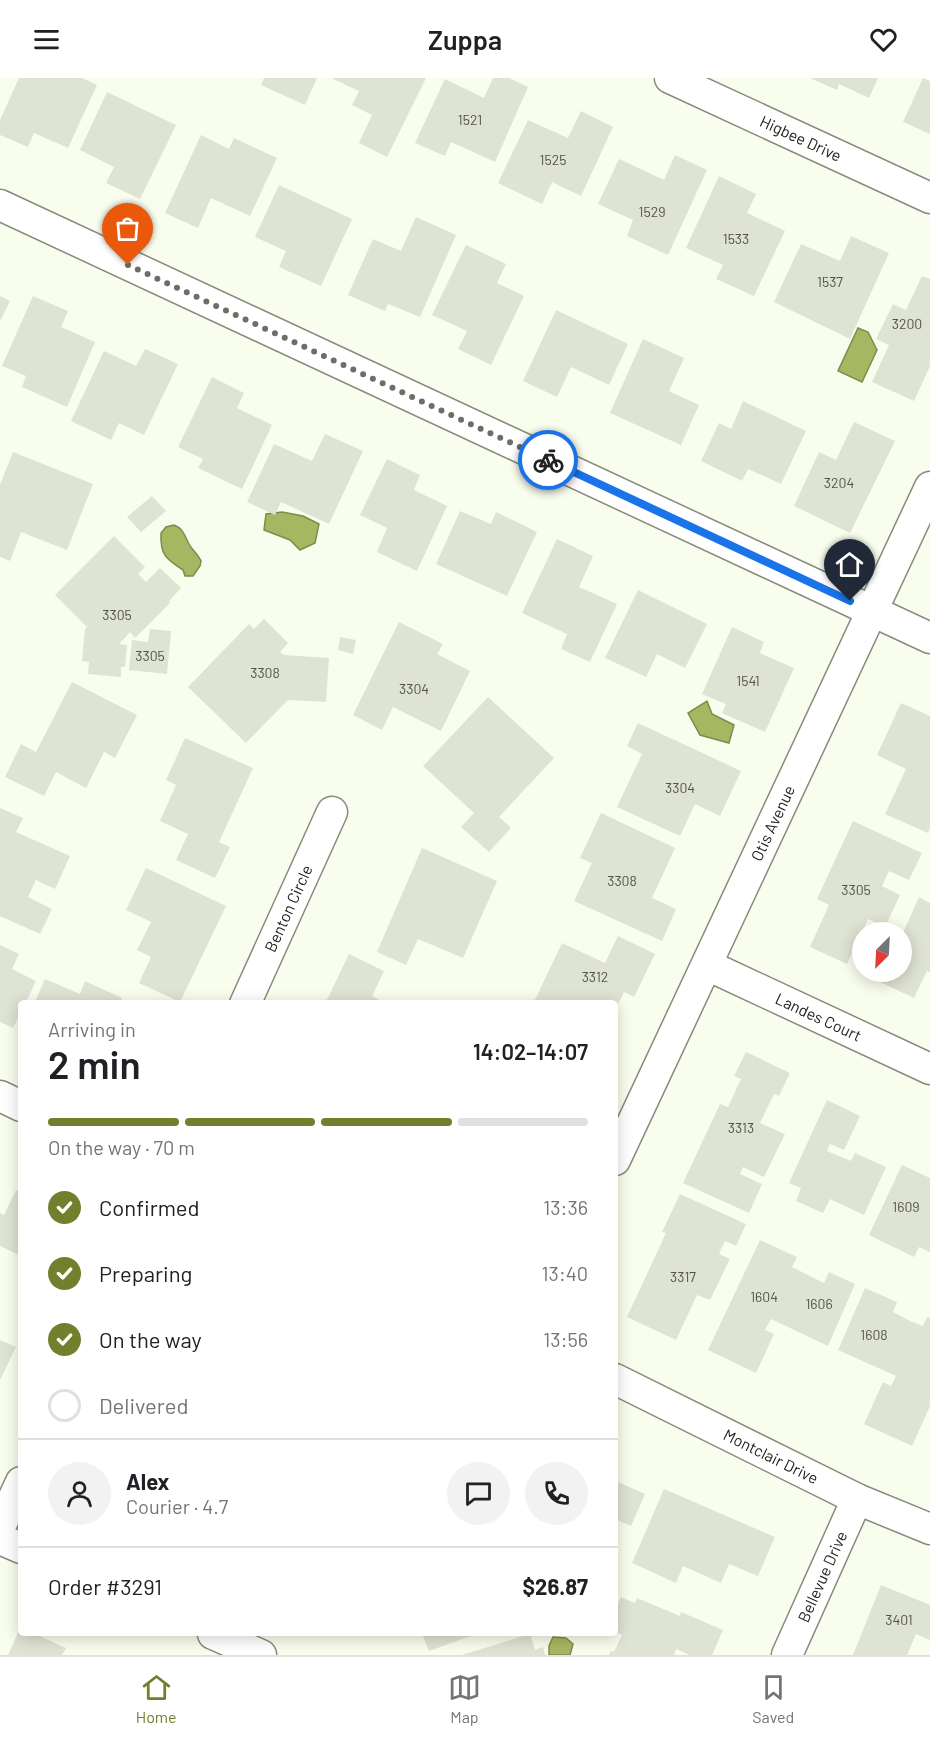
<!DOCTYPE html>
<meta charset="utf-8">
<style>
body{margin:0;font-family:Barlow,sans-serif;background:#f2f2f2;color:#202124;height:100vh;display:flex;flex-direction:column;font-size:22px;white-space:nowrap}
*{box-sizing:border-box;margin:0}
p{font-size:20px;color:#757577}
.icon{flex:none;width:33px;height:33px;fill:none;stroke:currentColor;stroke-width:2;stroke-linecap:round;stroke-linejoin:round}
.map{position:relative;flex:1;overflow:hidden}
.side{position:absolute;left:18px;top:922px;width:600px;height:636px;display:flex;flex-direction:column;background:#fff;border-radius:6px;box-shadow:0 3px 15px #0003}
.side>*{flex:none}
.needle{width:39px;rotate:204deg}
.fabs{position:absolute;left:852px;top:844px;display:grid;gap:12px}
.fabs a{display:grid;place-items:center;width:60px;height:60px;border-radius:50%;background:#fff;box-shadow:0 3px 15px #0003;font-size:30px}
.pin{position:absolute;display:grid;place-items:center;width:51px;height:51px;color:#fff;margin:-62px -26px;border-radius:50% 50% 50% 0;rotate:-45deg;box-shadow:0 0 6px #0007}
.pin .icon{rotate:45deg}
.courier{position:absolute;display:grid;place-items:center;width:60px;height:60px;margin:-30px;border:4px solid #1a73e8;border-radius:50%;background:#fff;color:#222;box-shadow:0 2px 8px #0007}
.overview em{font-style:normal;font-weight:600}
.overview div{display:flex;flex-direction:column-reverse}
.overview{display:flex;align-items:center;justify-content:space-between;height:102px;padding:0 30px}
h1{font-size:39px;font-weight:600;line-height:45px}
.bar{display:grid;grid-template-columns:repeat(4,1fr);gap:9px 6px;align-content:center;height:72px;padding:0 30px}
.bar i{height:8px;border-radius:4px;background:#e0e0e0}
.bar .on{background:#727f2d}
.bar p{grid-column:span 4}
.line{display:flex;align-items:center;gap:15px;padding:0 30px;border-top:2px solid #e0e0e0}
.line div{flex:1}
.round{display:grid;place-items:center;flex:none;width:63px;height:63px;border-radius:32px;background:#f2f2f2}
ol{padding:0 30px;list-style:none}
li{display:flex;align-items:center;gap:18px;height:66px}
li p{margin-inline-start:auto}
li .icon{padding:6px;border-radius:50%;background:#727f2d;color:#fff;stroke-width:4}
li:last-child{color:#757577}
li i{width:33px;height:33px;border:3px solid #e0e0e0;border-radius:50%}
header{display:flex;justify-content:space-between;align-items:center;height:78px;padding:0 30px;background:#fff;font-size:27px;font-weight:600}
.menu{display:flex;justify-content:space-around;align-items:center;height:84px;border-top:2px solid #e0e0e0;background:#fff;font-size:16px;color:#757577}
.menu a{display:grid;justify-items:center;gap:3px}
.menu .on{color:#727f2d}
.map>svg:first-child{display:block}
.water{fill:#a7b761;stroke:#7f8b4d;stroke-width:1.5}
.building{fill:#dfe3d3}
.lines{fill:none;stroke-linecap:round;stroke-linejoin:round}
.street-casing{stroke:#878b7c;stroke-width:33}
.street{stroke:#fff;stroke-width:30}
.done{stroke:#6d6f66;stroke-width:6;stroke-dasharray:0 10.8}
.route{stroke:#1a73e8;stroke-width:8}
.labels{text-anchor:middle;stroke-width:5;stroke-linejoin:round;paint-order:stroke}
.number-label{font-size:14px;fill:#51534a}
.street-label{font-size:16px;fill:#22231d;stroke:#fff}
</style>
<header><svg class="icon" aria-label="menu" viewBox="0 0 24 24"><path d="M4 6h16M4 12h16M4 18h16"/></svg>Zuppa<svg class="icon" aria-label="heart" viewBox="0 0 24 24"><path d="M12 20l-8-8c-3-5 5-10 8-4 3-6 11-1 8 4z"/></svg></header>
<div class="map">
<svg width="930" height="1577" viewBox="0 0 930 1577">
<rect width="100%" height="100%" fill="#f9fded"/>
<g class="water">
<path d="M858,250L868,254L877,272L862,304L838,293Z"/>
<path d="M282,434L303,438L319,446L315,465L300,472L290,462L264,452L266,436Z"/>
<path d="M174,447C184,451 184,457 189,466C192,472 198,476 201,483L200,488L193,498H185L183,492C166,481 160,477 161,455L166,449Z"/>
<path d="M707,623L712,636L734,647L729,665L700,657L688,635Z"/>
<path d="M553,1559L566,1560L573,1566L570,1577H549V1568Z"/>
</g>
<g class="building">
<path d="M19,0H82L97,7L68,70L34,55L28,69L0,57V42Z"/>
<path d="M264,0H317L305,27L261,7Z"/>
<path d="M331,0H426L387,79L359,65L372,37L352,27L359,13Z"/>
<path d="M493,0H509L528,9L495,84L451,64L445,78L415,65L445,1L484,20Z"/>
<path d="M810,0H878L869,20L839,6L837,12Z"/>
<path d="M923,0L930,3V56L903,44Z"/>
<path d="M107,14L176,47L140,121L106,105L114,89L80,72Z"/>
<path d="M581,33L613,49L581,118L552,104L542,126L498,105L528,42L568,60Z"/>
<path d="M201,57L229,71L234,60L277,80L250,138L211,120L198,150L165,135Z"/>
<path d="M675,77L707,92L668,177L627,158L633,142L598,126L619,81L664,102Z"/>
<path d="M719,98L756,116L747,135L785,153L754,218L716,201L723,187L686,170Z"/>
<path d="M279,107L352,141L321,208L279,189L286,173L255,159Z"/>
<path d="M416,139L456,157L420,239L388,226L385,233L348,217L373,161L401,173Z"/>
<path d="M851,158L889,175L850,261L774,224L801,166L840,183Z"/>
<path d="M466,167L506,186L497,205L524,218L491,287L458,271L467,253L432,237Z"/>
<path d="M922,198L930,201V288L914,323L872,304L889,267L876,261L893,226L906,232Z"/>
<path d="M0,218L10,223L0,243Z"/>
<path d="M33,218L68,233L61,249L95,264L67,329L22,309L26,298L2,288Z"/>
<path d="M556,232L628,266L609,307L571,289L557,319L523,303Z"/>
<path d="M643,261L684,280L669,313L699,327L681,367L610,335Z"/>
<path d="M145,271L178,286L144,357L119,345L111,362L71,343L104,273L136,288Z"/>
<path d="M212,299L244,315L237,330L272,347L242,411L198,390L203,381L178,369Z"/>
<path d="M743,323L806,353L781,406L748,391L742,403L701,383L719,345L731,351Z"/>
<path d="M854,344L895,363L850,455L794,428L819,374L836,382Z"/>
<path d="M325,356L363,373L329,446L281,424L275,437L247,424L274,366L312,383Z"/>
<path d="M13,374L93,406L67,472L21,454L10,483L0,479V407Z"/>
<path d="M387,381L420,397L414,412L447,428L417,493L377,474L387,450L360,437Z"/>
<path d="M152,418L166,433L141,454L127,439Z"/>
<path d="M460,433L491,446L496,434L537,454L507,518L436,486Z"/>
<path d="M114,458L145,489L138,496L146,504L160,490L181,510L169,523L170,525L135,560L130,554L119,566L127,567L125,589H121V599L88,596L89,584L82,583L85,551L87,549L55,517Z"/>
<path d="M557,461L593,478L579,509L617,526L590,584L561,571L567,556L522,535Z"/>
<path d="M638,512L707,546L685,590L657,576L646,599L605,580Z"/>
<path d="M264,541L288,565L280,574L284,577L329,580L326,624L288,622L246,665L188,609L249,546L254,551Z"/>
<path d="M399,544L443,566L437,576L470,593L441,653L393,629L382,652L353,637Z"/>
<path d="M732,549L764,564L760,575L794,590L765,654L722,635L726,626L702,616Z"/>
<path d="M150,551L171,553L167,596L129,592L132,562L148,564Z"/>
<path d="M340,559L356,562L353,576L338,572Z"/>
<path d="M72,604L137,637L115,680L104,674L86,710L56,694L44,718L5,699L21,666L36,674Z"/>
<path d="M488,619L554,680L499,739L511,750L489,774L461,749L474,735L423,688Z"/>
<path d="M901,625L930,638V750L928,755L885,736L906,691L877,677Z"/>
<path d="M638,645L741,693L720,738L695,726L680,758L617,729L642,676L627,668Z"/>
<path d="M185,660L253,690L219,764L230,769L215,800L176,782L188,756L160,743L176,707L166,702Z"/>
<path d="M0,730L23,740L16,754L70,778L55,811L36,802L28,819L52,831L40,856L0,838Z"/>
<path d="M601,735L675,770L652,820L676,831L662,863L574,823L592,785L580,780Z"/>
<path d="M853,743L922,775L909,802L889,793L882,808L900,817L885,849L868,841L847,886L810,869L829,827L817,821Z"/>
<path d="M422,770L497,803L463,880L418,861L406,887L377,874Z"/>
<path d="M146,790L226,828L180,924L139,905L151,879L137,872L151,844L126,832Z"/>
<path d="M919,819L930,825V895L927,893L914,920L880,904L884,894H902V857Z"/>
<path d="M618,858L655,876L634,919L624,914L615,932V926H533L562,865L605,885Z"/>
<path d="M0,867L19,876L12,891L36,903L25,926H21V934L13,950L0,944Z"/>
<path d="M349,876L384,893L372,918L387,926H325Z"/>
<path d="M45,901L80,916L85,903L122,920L120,926H34Z"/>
<path d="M746,974L790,995L779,1018L774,1016L760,1045L785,1056L764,1099L743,1089L740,1096L762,1106L749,1135L683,1105L720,1026L728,1029L741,1001L734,998Z"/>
<path d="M827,1022L860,1038L844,1072L830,1066L827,1073L851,1083L855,1075L886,1089L864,1137L830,1121L823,1135L796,1123L801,1110L789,1105Z"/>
<path d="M902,1087L930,1100V1174L919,1169L914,1179L869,1157Z"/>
<path d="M16,1112L21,1114V1178L0,1168V1135L4,1137Z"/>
<path d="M680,1116L746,1146L736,1168L725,1163L719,1176L730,1181L710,1222L697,1217L676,1262L627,1239L666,1155L662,1154Z"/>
<path d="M760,1162L797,1179L792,1189L824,1205L829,1194L855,1206L828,1268L771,1241L765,1252L774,1256L756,1295L708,1272Z"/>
<path d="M865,1210L897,1224L893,1234L910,1243L923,1248L927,1239L930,1240V1328L912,1368L864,1346L883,1304L891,1308L896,1298L838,1272Z"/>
<path d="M0,1262L16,1269L0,1302Z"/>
<path d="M618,1404L645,1416L631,1448L615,1441V1408Z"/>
<path d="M664,1411L775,1459L758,1498L729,1486L721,1505L683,1488L676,1505L632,1485Z"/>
<path d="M881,1507L930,1527V1562L916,1556L907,1577H853Z"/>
<path d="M621,1519L635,1525L637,1520L680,1538L681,1534L723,1552L712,1577H690L676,1571L674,1577H609L611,1573L614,1574L622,1557L615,1554V1532Z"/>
<path d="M21,1548V1556H35L66,1570L62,1577H8Z"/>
<path d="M422,1556H476L429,1573Z"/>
<path d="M530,1556L535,1572L543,1569L545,1577H462Z"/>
</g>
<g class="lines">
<g class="street-casing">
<g id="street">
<path id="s1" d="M670,0L930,120"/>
<path d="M0,127L930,560"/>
<path id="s2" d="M707,887L930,991"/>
<path id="s3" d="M245,926L332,734"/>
<path d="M0,1018L21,1028"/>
<path id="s4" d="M615,1082L930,409"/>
<path id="s5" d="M615,1301L857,1421L930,1451"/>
<path d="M0,1449L21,1404"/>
<path d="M0,1461L21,1470"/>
<path d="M213,1556L261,1577"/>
<path id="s6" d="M787,1577L857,1421"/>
</g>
</g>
<use href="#street" class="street"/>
</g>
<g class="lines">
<path class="done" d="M128,187L548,382"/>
<path class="route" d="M548,382L850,523"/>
</g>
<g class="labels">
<g class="number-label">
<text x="470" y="47">1521</text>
<text x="553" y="87">1525</text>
<text x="652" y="139">1529</text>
<text x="736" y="166">1533</text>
<text x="830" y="209">1537</text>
<text x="907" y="251">3200</text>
<text x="839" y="410">3204</text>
<text x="117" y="542">3305</text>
<text x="150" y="583">3305</text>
<text x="265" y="600">3308</text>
<text x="748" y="608">1541</text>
<text x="414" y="616">3304</text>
<text x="680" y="715">3304</text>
<text x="622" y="808">3308</text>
<text x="856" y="817">3305</text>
<text x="595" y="904">3312</text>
<text x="741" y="1055">3313</text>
<text x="906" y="1134">1609</text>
<text x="683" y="1204">3317</text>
<text x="764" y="1224">1604</text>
<text x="819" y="1231">1606</text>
<text x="874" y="1262">1608</text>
<text x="899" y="1547">3401</text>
</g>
<g class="street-label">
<text dy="6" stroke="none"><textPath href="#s1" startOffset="144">Higbee Drive</textPath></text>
<text dy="6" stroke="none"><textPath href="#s4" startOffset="372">Otis Avenue</textPath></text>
<text dy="6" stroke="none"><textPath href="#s3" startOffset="105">Benton Circle</textPath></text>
<text dy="6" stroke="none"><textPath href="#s2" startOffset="123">Landes Court</textPath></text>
<text dy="6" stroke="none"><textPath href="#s5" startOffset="174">Montclair Drive</textPath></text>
<text dy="6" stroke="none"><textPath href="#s6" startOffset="86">Bellevue Drive</textPath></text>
</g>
</g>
</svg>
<div class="fabs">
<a><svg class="needle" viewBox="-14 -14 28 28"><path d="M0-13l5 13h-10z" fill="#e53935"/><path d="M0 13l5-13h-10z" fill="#757577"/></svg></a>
</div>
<div class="pin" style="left:128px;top:187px;background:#ea580c"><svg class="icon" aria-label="bag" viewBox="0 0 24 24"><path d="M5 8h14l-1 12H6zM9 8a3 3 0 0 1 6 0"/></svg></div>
<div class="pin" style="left:850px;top:523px;background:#1f2937"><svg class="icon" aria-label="home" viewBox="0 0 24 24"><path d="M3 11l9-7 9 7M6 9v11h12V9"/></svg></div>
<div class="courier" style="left:548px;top:382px"><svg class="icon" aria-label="bike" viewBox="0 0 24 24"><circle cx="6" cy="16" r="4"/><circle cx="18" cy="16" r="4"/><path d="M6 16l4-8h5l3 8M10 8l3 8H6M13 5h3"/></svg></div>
<section class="side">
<div class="overview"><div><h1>2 min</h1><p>Arriving in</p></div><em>14:02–14:07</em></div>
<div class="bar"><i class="on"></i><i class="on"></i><i class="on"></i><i></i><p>On the way · 70 m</p></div>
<ol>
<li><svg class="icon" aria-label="check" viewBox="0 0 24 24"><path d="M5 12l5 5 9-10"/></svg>Confirmed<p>13:36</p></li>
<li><svg class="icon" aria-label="check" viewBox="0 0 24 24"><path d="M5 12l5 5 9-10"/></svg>Preparing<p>13:40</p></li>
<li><svg class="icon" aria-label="check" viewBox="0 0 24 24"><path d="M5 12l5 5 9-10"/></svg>On the way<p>13:56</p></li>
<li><i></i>Delivered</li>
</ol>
<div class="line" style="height:108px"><a class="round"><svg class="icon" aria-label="person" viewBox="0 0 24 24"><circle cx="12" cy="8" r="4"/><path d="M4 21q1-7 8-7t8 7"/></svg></a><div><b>Alex</b><p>Courier · 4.7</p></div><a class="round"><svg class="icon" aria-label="chat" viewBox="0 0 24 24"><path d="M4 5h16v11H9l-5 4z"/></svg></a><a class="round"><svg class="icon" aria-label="phone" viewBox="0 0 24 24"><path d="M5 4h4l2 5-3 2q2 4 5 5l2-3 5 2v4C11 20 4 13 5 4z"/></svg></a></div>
<div class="line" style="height:78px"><div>Order #3291</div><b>$26.87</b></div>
</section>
</div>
<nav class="menu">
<a class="on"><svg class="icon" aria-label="home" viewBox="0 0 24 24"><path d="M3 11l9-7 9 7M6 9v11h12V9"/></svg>Home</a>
<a><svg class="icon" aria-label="map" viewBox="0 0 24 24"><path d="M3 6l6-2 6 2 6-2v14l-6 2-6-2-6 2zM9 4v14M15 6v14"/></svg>Map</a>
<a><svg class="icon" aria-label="saved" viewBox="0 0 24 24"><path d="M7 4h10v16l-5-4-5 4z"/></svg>Saved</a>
</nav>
